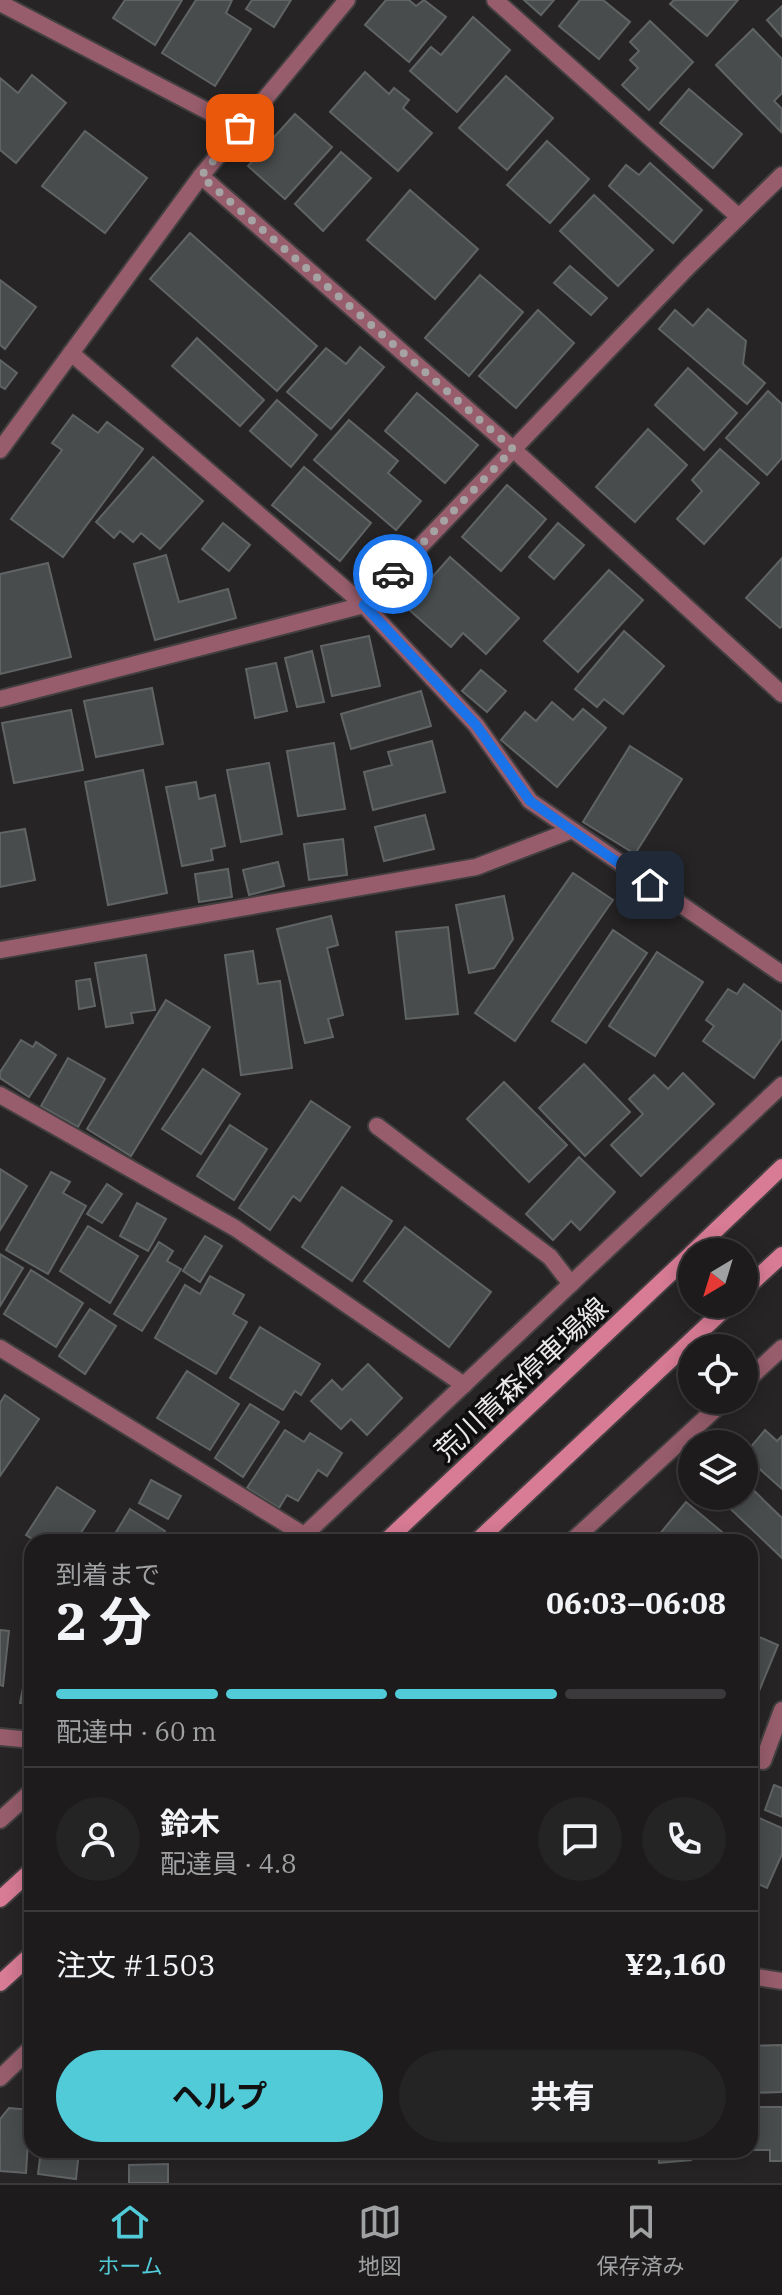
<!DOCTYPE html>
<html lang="ja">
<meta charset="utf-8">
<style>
body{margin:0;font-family:"IBM Plex Serif","Noto Sans JP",serif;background:#252425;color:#f1f3f6;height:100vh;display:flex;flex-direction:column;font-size:30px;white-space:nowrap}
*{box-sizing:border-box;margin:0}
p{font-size:26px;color:#a0a1a3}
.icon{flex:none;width:44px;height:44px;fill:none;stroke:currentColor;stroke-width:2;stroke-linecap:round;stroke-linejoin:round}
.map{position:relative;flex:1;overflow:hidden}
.drawer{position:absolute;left:24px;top:1534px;width:734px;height:624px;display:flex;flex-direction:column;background:#1d1b1c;border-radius:24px;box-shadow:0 4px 20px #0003,0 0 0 2px #3b393b}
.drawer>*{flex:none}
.needle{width:52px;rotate:218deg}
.tools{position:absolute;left:678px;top:1238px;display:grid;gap:16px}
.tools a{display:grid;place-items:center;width:80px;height:80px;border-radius:50%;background:#1d1b1c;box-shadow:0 4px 20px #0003,0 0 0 2px #3b393b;font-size:40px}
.pin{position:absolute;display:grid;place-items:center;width:68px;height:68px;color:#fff;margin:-34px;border-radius:16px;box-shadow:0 4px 12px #0006}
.courier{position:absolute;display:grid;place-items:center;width:80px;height:80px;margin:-40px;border:6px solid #1a73e8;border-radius:50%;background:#fff;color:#222;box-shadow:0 2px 10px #0007}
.summary em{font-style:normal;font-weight:700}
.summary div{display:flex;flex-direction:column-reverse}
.summary{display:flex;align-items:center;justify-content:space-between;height:136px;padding:0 32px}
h1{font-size:52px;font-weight:700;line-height:60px}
.bar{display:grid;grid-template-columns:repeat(4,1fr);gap:12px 8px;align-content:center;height:96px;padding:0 32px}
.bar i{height:10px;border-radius:6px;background:#3b393b}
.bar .on{background:#52cbd8}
.bar p{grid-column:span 4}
.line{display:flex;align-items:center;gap:20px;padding:0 32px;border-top:2px solid #3b393b}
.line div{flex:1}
.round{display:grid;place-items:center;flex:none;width:84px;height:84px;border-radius:42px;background:#252425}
.button{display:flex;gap:16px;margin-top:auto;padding:16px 32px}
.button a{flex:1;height:92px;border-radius:48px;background:#52cbd8;color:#111;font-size:32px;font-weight:700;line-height:92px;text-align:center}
.button a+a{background:#252425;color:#f1f3f6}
.tab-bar{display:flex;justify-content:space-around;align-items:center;height:112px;border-top:2px solid #3b393b;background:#1d1b1c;font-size:22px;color:#a0a1a3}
.tab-bar a{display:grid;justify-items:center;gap:4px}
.tab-bar .on{color:#52cbd8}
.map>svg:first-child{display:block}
.building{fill:#484c4c;stroke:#606464;stroke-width:2}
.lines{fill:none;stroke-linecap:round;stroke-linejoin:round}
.service-casing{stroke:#423f40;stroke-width:20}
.minor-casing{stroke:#423f40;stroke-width:20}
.secondary-casing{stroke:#423f40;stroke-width:20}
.service{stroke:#975d6c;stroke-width:16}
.minor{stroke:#975d6c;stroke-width:16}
.secondary{stroke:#d87b95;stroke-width:16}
.done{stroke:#a6a3a4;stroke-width:8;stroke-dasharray:0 14.4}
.route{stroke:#1a73e8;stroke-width:10}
.labels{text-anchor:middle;stroke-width:7;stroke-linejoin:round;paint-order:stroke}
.street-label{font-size:28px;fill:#eae8e9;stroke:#0f0e0e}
</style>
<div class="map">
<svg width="782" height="2183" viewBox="0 0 782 2183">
<rect width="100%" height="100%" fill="#272425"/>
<g class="building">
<path d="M125,0H182L155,45L113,18Z"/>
<path d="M196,0H232L226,13L251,29L215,86L162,53Z"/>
<path d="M252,0H291L274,27L246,9Z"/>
<path d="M386,0H409L416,6L424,0L446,17L409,62L365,25Z"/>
<path d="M524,0H554L541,15Z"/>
<path d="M580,0H603L630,22L599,59L559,26Z"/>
<path d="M674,0H738L707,36L670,4Z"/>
<path d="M782,6V37L767,20Z"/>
<path d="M473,17L510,50L457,112L410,71L431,47L441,55Z"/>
<path d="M650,21L693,62L649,110L622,85L638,68L630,60L639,51L630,42Z"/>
<path d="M753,29L782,59V93L774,101L782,109L781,132L716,65Z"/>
<path d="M365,72L389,94L394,88L409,100L403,108L432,133L398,171L330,112Z"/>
<path d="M32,75L66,103L16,163L0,150V78L18,93Z"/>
<path d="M506,76L553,118L507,170L459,128Z"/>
<path d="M689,89L742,134L713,168L660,123Z"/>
<path d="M295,114L332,147L285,199L248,166Z"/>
<path d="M85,131L147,178L105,233L42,186Z"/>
<path d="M547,141L589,179L550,223L507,185Z"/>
<path d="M341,152L371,178L323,231L295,204Z"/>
<path d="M650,163L702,210L673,243L609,186L626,165L639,175Z"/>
<path d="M410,190L478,249L435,299L367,240Z"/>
<path d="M594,195L653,250L618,286L560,231Z"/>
<path d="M190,233L317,346L277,391L150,279Z"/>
<path d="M570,266L607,298L591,315L554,283Z"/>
<path d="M480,275L523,312L469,376L425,338Z"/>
<path d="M0,280L36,307L5,349L0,345Z"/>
<path d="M708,309L746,341L743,364L765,383L747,404L659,329L675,310L693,326Z"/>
<path d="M538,310L574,343L516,408L479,376Z"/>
<path d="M197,338L264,400L240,426L172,366Z"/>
<path d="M360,347L384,367L331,429L287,392L326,348L346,364Z"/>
<path d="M0,360L17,373L5,389L0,386Z"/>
<path d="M688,368L737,413L704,450L655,405Z"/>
<path d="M768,391L782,404V458L767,475L726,438Z"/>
<path d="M417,393L478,445L445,483L385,431Z"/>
<path d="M277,400L317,435L291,467L250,431Z"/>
<path d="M73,415L98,433L107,422L143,449L63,557L11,519L62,450L52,443Z"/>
<path d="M349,420L398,461L388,473L421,501L396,530L314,460Z"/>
<path d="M648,429L687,465L635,522L596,487Z"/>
<path d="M720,449L759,483L704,544L677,519L702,491L692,480Z"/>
<path d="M153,457L203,501L160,549L141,533L133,542L120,531L114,538L96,522Z"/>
<path d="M304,467L371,523L340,561L272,505Z"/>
<path d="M507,485L546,519L501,571L462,537Z"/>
<path d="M223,523L250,545L229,571L202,549Z"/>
<path d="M558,523L584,545L554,579L529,557Z"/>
<path d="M166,555L179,602L228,589L236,618L155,640L134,564Z"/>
<path d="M450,557L519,618L486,654L463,633L451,647L406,607Z"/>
<path d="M782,558V626L780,628L746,598Z"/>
<path d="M48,563L71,657L0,674V574Z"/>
<path d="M609,570L643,600L578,672L544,641Z"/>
<path d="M624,631L664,666L623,714L604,699L597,707L575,689Z"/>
<path d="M369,636L380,686L332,696L321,646Z"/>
<path d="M312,651L324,702L297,707L285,658Z"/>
<path d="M276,663L287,711L255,718L246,669Z"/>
<path d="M481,670L506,691L487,712L462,691Z"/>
<path d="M152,688L163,744L96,757L84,701Z"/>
<path d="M421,691L431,726L351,749L341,714Z"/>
<path d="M552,702L573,720L583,709L606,728L557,787L501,740L525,712L536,721Z"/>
<path d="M71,710L83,770L14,783L2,723Z"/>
<path d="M432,741L445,792L373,810L364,772L392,765L388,752Z"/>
<path d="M334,743L345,809L298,816L287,751Z"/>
<path d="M630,746L682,779L635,854L583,822Z"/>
<path d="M269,763L282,834L241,842L227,770Z"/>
<path d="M143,770L167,893L108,905L85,782Z"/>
<path d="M196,782L199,799L215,795L225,846L211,849L213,860L182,866L166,787Z"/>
<path d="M425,815L434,849L384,861L375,827Z"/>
<path d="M25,829L35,880L0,887V833Z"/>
<path d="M343,839L347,875L309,880L304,844Z"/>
<path d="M278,862L284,886L249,895L243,870Z"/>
<path d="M228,869L232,897L199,902L195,874Z"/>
<path d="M573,873L613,900L515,1041L475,1013Z"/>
<path d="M504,896L513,939L494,968L469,973L456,905Z"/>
<path d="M331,916L338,945L327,948L343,1015L328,1019L333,1037L305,1043L277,929Z"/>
<path d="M448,927L458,1014L406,1019L396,932Z"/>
<path d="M613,930L647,953L586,1043L552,1021Z"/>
<path d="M253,951L258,984L280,981L292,1068L241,1075L225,955Z"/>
<path d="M657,952L703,982L655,1056L609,1026Z"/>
<path d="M146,955L155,1010L131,1013L133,1023L106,1027L95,963Z"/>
<path d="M90,979L95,1006L79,1009L76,981Z"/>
<path d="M744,984L782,1012V1038L754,1078L703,1041L714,1026L706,1020L728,989L737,994Z"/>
<path d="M166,1000L210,1027L131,1156L87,1129Z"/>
<path d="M21,1040L33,1047L36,1042L56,1055L29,1097L0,1078V1072Z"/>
<path d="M68,1058L105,1079L78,1127L41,1106Z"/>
<path d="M584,1064L630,1112L585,1156L539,1108Z"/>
<path d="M203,1069L240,1094L201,1154L162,1129Z"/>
<path d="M683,1073L714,1104L641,1176L611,1145L643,1114L629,1099L654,1075L668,1089Z"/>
<path d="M504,1082L567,1145L529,1182L467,1119Z"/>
<path d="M311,1101L350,1127L300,1201L293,1196L270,1230L239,1208Z"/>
<path d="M230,1125L267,1149L234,1200L197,1176Z"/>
<path d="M579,1157L615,1192L580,1230L571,1221L553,1240L526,1214Z"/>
<path d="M0,1169L27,1186L0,1230Z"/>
<path d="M51,1172L70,1182L63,1193L86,1206L48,1274L6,1250Z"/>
<path d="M107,1184L122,1194L102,1223L87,1214Z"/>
<path d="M342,1187L392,1221L352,1281L302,1247Z"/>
<path d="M137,1203L166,1219L148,1251L120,1236Z"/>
<path d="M88,1226L138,1256L110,1303L60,1271Z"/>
<path d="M405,1227L491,1292L449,1347L364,1281Z"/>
<path d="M205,1236L222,1246L200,1282L183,1271Z"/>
<path d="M159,1242L173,1251L167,1261L181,1269L142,1331L114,1314Z"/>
<path d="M0,1254L23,1268L0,1306Z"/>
<path d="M31,1270L83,1303L56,1347L4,1314Z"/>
<path d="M210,1276L244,1295L233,1314L247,1322L216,1374L155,1338L185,1285L200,1294Z"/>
<path d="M90,1309L116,1326L85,1374L59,1356Z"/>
<path d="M260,1327L320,1364L301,1395L295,1391L283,1410L230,1378Z"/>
<path d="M368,1364L402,1398L367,1435L351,1419L341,1429L311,1401L332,1380L342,1390Z"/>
<path d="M187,1371L239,1404L210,1450L157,1418Z"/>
<path d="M5,1395L39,1419L0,1476V1403Z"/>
<path d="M250,1404L279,1422L243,1477L215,1458Z"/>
<path d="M285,1430L304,1442L310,1433L342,1453L327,1476L318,1470L298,1501L287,1495L279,1508L247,1488Z"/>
<path d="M765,1430L777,1441L782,1436V1489L744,1455Z"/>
<path d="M151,1480L181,1496L168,1519L139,1503Z"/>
<path d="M744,1481L782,1518V1558L717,1496H744Z"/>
<path d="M57,1487L95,1511L75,1542H37L26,1535Z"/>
<path d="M686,1502L734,1542L654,1541Z"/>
<path d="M130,1509L165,1531L157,1542H110Z"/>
<path d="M0,1630L9,1631L3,1686L0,1685Z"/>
<path d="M750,1633L778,1645L750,1713Z"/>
<path d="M32,1644V1705L20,1703Z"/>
<path d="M774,1785L782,1788V1817L765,1810Z"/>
<path d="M750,1814L782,1828V1854L767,1888L750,1880Z"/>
<path d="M782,2045V2092L750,2093V2046Z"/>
<path d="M750,2107H782V2161H770V2150H749Z"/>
<path d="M9,2108L30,2110L26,2173L0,2171V2119Z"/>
<path d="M41,2150L79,2151L76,2179L38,2174Z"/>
<path d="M113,2150H162V2154L113,2156Z"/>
<path d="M658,2150H690L691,2160L659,2163Z"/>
<path d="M168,2164V2183H129V2165Z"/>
</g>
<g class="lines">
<g class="service-casing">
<path id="service" d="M377,1126L550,1257L571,1284"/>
</g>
<g class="minor-casing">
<g id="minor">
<path d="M495,0L739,217"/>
<path d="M0,3L240,128"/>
<path d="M201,176L513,449L782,694"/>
<path d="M71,353L364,605L476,725L530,801L782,974"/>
<path d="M0,450L201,176L347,0"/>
<path d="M0,699L364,605L689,266L782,175"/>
<path d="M0,950L476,867L570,831"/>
<path d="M0,1095L235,1228L464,1385"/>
<path d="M0,1348L304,1535"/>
<path d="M744,1383L782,1348"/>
<path d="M297,1542L782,1085"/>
<path d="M571,1542L725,1400"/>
<path d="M0,1737L32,1740"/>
<path d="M750,1756L763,1761L782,1710"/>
<path d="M0,1820L32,1791"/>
<path d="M750,1976L782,1981"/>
<path d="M0,2078L32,2047"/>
</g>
</g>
<g class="secondary-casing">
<g id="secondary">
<path d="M693,1252L782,1167"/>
<path d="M744,1290L782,1255"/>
<path d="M385,1542L692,1253"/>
<path d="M476,1542L730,1304"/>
<path d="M0,1899L32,1870"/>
<path d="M0,1983L32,1954"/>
</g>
</g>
<use href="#service" class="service"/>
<use href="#minor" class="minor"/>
<use href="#secondary" class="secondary"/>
</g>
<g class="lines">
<path class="done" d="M240,128L201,176L513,449L393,574"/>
<path class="route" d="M393,574L364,605L476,725L530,801L650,885"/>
</g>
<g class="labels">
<g class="street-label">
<text transform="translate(521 1379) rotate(-43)" y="10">荒川青森停車場線</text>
</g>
</g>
</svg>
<div class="tools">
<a><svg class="needle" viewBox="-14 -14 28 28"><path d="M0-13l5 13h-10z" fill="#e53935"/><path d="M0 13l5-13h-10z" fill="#a0a1a3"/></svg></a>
<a><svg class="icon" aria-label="locate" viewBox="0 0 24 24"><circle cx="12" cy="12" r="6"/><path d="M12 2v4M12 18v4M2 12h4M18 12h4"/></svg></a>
<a><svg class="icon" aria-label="layers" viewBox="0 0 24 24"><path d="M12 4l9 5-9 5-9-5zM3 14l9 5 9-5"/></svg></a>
</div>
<div class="pin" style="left:240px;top:128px;background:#ea580c"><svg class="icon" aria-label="bag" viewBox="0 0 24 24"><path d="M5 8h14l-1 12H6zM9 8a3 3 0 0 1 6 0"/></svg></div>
<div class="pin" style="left:650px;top:885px;background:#1f2937"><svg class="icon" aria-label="home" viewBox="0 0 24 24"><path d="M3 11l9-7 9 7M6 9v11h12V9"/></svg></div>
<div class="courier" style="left:393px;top:574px"><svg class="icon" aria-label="car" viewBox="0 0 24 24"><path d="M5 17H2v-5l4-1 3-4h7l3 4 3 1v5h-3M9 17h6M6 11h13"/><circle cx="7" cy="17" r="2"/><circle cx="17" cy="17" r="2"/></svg></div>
<section class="drawer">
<div class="summary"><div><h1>2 分</h1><p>到着まで</p></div><em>06:03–06:08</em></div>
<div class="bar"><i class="on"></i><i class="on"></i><i class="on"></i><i></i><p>配達中 · 60 m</p></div>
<div class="line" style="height:144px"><a class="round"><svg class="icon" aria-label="person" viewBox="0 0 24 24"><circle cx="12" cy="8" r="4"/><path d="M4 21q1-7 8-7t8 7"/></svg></a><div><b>鈴木</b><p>配達員 · 4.8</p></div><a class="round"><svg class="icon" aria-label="chat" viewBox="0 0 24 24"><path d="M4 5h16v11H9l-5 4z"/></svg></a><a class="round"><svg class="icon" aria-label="phone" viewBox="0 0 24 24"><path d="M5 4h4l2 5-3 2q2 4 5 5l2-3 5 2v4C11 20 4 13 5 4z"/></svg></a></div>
<div class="line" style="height:104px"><div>注文 #1503</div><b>¥2,160</b></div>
<div class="button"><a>ヘルプ</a><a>共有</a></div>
</section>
</div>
<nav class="tab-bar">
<a class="on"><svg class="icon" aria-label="home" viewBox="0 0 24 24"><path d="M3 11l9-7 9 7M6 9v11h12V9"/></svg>ホーム</a>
<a><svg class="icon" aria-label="map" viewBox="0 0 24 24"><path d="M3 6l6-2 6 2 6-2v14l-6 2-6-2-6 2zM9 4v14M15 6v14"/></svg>地図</a>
<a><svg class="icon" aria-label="saved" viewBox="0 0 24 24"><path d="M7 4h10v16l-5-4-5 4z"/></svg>保存済み</a>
</nav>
